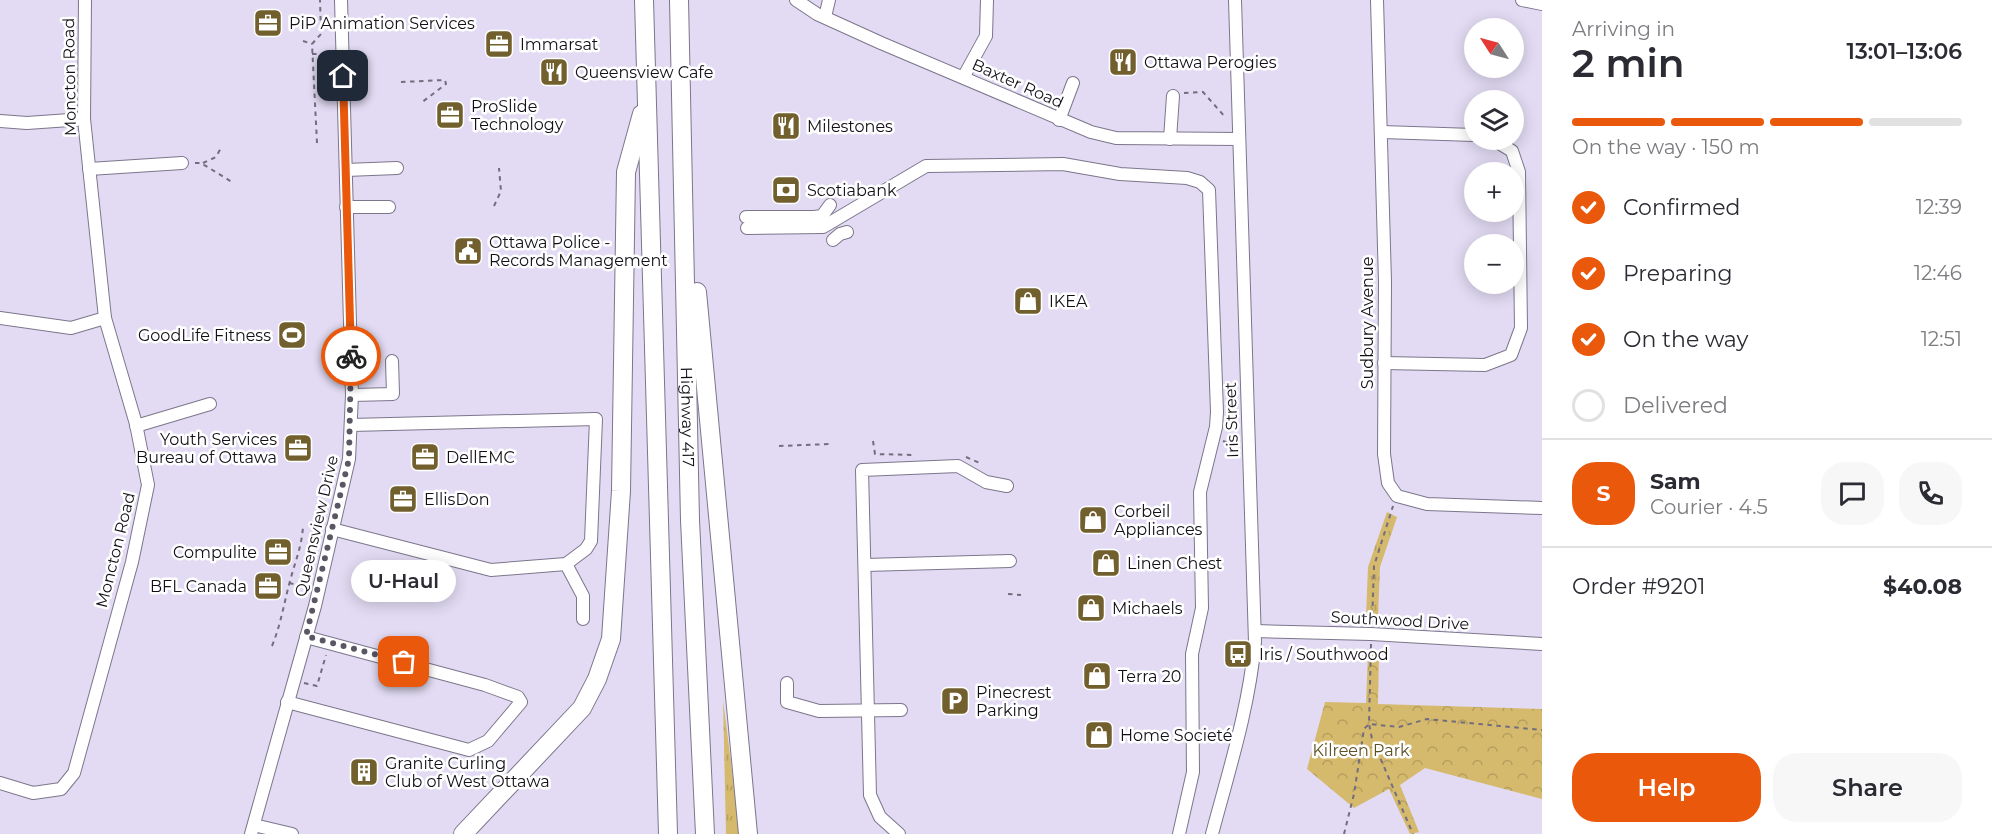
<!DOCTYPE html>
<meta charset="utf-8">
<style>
body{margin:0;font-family:Montserrat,sans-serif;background:#f7f7f7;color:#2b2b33;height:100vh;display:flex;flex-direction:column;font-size:22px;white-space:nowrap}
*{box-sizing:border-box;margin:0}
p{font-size:20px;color:#7c7c81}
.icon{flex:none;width:33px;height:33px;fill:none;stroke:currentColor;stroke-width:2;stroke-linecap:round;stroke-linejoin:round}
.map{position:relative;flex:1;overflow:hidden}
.side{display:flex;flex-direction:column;background:#fff;width:450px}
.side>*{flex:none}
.needle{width:39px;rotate:306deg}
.fabs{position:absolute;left:1464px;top:18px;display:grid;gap:12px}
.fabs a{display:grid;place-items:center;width:60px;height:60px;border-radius:50%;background:#fff;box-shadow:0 3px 15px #0003;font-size:30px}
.pin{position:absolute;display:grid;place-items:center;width:51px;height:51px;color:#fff;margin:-26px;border-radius:12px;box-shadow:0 3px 9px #0006}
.courier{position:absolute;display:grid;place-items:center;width:60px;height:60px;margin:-30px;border:4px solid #ea580c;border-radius:50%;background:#fff;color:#222;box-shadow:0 2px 8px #0007}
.bubble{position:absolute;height:42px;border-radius:21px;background:#fff;box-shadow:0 3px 15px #0003;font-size:20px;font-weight:600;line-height:42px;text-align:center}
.overview em{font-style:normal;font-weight:600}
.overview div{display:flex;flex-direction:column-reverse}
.overview{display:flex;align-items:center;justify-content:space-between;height:102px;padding:0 30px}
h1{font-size:39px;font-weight:600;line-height:45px}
.bar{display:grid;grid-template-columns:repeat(4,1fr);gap:9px 6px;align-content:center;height:72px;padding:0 30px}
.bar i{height:8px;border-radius:4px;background:#e1e1e2}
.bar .current{background:#ea580c}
.bar p{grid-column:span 4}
.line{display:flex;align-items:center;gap:15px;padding:0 30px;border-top:2px solid #e1e1e2}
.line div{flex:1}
.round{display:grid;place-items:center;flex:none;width:63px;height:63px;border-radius:24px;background:#f7f7f7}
ol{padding:0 30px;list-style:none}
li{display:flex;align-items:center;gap:18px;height:66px}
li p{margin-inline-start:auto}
li .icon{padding:6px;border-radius:50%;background:#ea580c;color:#fff;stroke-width:4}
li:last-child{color:#7c7c81}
li i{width:33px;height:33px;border:3px solid #e1e1e2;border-radius:50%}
.button{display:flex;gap:12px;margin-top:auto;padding:12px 30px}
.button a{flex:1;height:69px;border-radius:24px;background:#ea580c;color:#fff;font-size:24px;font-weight:600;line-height:69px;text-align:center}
.button a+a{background:#f7f7f7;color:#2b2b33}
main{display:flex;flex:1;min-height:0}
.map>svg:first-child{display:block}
.grass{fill:url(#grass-tufts)}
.forest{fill:url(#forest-crowns)}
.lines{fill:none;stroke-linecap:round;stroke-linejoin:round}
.minor-casing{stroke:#7c768b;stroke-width:14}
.highway-casing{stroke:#7c768b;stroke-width:20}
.path{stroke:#736e7e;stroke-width:2;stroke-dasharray:4.5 4.5;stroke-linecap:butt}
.minor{stroke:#fff;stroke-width:12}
.highway{stroke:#fff;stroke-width:18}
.done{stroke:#5b5664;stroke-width:6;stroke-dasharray:0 10.8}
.route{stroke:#ea580c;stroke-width:8}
.labels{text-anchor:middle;stroke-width:5;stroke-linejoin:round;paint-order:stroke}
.poi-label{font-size:16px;fill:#120f17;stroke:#fff;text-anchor:start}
.street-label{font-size:16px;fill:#120f17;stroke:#fff}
.park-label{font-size:16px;fill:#5d4f26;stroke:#fff}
</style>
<main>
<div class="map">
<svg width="1542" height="834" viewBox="0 0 1542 834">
<defs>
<pattern id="grass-tufts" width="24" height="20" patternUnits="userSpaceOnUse" patternTransform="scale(1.5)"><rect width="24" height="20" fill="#d5b96c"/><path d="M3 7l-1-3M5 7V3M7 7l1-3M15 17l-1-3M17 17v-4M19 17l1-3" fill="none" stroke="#b69e5d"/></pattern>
<pattern id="forest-crowns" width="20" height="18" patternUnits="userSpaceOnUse" patternTransform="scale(1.5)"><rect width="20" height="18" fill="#d5b96c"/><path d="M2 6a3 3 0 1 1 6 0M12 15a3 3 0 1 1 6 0" fill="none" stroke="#b69e5d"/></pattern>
</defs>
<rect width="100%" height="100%" fill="#e2dbf3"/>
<g class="grass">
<path d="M1387,512L1397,517L1380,567L1378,617H1366L1368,567Z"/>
<path d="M723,700L740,834H726Z"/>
</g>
<path class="forest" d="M1368,654H1379L1378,704L1542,709V799L1425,768L1400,785L1419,832L1410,834L1389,789L1354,808L1307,769L1325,702L1366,703Z"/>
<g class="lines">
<g class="minor-casing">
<g id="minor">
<path d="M796,0L817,14L881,43L1091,132L1116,138L1239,139"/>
<path d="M1377,0L1385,282L1384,454L1388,483L1397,496L1427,504L1542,508"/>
<path d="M1522,0L1542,4"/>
<path d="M825,17L829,0"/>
<path d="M964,76L986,36L987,0"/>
<path d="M1059,120L1073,83"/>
<path d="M0,121L27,123L84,119"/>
<path d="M1382,132L1474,135"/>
<path d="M1170,139L1173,96"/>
<path d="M89,169L182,163"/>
<path d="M346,170L397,168"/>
<path d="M346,207H389"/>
<path d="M746,217H814L822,216L830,205"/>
<path d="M747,228L823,227L926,166L1063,164L1120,174L1187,178L1200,182L1209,190L1217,412L1216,427L1200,492L1202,608L1192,654L1193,772L1179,834"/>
<path d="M833,240L840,234L847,232"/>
<path d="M0,318L71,328L105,318"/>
<path d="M1384,363L1485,365L1511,355L1521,328L1519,172L1512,151L1494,140"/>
<path d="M352,395L393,394L392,361"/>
<path d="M136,426L210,404"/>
<path d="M332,529L491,570L566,564L586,549L591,541L596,419L351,425"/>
<path d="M566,564L583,596V619"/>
<path d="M865,565L1010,561"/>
<path d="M1255,631L1371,634L1542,644"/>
<path d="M787,683V702L819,711L901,710"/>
<path d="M287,702L469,750L488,741L521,702L518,697L485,685L306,637"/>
<path d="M0,783L33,793L61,789L74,773L132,562L148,485L136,424L105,318L84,119L85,0"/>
<path d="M254,825L292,834"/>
<path d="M251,834L315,606L349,459L352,395L341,0"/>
<path d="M899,834L880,817L870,795L862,470L958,466L986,482L1007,486"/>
<path d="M1212,834C1229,770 1249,708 1255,642L1235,0"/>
</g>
</g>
<g class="highway-casing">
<g id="highway">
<path d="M644,0L668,834"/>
<path id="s1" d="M679,0L690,520L705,834"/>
<path d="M697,292L748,834"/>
<path d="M463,834L582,708L597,679L611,639L621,491L626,172L642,114"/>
</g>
</g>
<g class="path">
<path d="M303,41L312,44"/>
<path d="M312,54H331"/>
<path d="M401,82L445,80L446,84L421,103"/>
<path d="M1184,93L1203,92L1226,118"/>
<path d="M317,143L312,44L321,34L320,0"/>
<path d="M195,163H201L232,182"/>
<path d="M203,163L216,157L222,146"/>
<path d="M494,206L501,191L499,168"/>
<path d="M873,441L875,454L912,455"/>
<path d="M1223,441L1237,446"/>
<path d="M779,446L829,444"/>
<path d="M966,457L982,464"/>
<path d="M289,583L307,587"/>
<path d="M1008,594L1021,595"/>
<path d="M1372,624L1374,566L1393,506"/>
<path d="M1371,644L1369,724L1372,739L1413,834"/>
<path d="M272,646C281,624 284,603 290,581C295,562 302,546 303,526"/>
<path d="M304,683L317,686L326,655"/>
<path d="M1344,834L1354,794L1364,729L1369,724L1399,727L1427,719L1542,730"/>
</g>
<use href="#minor" class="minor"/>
<use href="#highway" class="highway"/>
</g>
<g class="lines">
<path class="done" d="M351,356L349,459L306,636L404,662"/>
<path class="route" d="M343,76L351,356"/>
</g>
<defs>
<g id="office-square" transform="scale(1.5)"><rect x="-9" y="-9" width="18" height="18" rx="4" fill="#715f2e" stroke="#fff"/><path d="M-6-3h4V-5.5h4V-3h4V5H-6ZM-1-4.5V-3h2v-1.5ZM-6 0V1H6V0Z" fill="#fff"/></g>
<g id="restaurant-square" transform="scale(1.5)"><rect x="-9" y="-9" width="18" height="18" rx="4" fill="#715f2e" stroke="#fff"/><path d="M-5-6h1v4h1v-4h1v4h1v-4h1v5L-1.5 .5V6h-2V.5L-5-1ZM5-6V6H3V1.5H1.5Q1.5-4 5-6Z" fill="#fff"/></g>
<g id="bank-square" transform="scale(1.5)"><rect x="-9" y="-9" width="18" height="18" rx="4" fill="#715f2e" stroke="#fff"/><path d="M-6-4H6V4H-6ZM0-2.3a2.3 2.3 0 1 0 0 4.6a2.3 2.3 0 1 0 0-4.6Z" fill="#fff"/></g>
<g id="civic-square" transform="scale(1.5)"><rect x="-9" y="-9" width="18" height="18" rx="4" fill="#715f2e" stroke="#fff"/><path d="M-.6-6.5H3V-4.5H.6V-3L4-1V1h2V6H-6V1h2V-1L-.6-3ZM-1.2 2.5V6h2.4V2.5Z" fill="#fff"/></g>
<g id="shop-square" transform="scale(1.5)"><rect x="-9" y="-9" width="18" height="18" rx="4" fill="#715f2e" stroke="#fff"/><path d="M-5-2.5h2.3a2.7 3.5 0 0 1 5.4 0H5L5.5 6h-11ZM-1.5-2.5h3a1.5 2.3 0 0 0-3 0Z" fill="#fff"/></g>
<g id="stadium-square" transform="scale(1.5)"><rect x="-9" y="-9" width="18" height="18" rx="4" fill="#715f2e" stroke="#fff"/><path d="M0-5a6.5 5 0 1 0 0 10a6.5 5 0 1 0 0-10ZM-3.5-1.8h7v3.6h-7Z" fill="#fff"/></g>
<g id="bus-square" transform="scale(1.5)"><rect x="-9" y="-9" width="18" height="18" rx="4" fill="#715f2e" stroke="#fff"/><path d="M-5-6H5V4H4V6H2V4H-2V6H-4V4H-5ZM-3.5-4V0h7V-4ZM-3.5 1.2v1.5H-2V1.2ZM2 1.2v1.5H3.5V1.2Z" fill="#fff"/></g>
<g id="parking-square" transform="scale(1.5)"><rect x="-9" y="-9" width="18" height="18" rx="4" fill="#715f2e" stroke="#fff"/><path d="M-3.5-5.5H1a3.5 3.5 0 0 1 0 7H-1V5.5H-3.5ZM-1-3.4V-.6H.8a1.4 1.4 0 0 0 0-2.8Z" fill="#fff"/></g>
<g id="building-square" transform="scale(1.5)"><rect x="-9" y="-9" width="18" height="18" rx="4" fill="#715f2e" stroke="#fff"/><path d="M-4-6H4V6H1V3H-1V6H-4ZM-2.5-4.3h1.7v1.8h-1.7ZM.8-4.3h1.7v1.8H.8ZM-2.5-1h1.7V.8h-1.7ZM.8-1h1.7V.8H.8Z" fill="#fff"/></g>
</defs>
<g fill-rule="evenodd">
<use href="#office-square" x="268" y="23"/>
<use href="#office-square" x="499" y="44"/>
<use href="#restaurant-square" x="1123" y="62"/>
<use href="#restaurant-square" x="554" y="72"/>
<use href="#office-square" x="450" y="115"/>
<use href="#restaurant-square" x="786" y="126"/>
<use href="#bank-square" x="786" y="190"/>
<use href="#civic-square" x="468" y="251"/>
<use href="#shop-square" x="1028" y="301"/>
<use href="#stadium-square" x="292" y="335"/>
<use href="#office-square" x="298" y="448"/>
<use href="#office-square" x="425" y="457"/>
<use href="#office-square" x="403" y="499"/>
<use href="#shop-square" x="1093" y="520"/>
<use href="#office-square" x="278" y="552"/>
<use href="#shop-square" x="1106" y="563"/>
<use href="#office-square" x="268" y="586"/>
<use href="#shop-square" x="1091" y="608"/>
<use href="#bus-square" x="1238" y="654"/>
<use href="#shop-square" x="1097" y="676"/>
<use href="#parking-square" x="955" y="701"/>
<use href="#shop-square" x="1099" y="735"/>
<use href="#building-square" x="364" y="772"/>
</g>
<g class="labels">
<g class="poi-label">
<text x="289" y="29">PiP Animation Services</text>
<text x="520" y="50">Immarsat</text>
<text x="1144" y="68">Ottawa Perogies</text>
<text x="575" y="78">Queensview Cafe</text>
<text x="471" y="112">ProSlide<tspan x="471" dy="18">Technology</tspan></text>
<text x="807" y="132">Milestones</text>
<text x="807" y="196">Scotiabank</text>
<text x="489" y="248">Ottawa Police -<tspan x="489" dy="18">Records Management</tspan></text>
<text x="1049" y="307">IKEA</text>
<text x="271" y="341" text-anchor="end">GoodLife Fitness</text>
<text x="277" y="445" text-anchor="end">Youth Services<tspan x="277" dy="18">Bureau of Ottawa</tspan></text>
<text x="446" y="463">DellEMC</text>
<text x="424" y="505">EllisDon</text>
<text x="1114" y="517">Corbeil<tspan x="1114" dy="18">Appliances</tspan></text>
<text x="257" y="558" text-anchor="end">Compulite</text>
<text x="1127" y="569">Linen Chest</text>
<text x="247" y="592" text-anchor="end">BFL Canada</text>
<text x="1112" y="614">Michaels</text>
<text x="1259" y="660">Iris / Southwood</text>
<text x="1118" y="682">Terra 20</text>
<text x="976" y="698">Pinecrest<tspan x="976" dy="18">Parking</tspan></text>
<text x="1120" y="741">Home Societé</text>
<text x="385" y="769">Granite Curling<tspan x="385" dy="18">Club of West Ottawa</tspan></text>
</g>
<g class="street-label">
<text transform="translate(69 77) rotate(-91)" y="6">Moncton Road</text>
<text transform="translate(1018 83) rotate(24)" y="6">Baxter Road</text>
<text transform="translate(1367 323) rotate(-90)" y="6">Sudbury Avenue</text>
<text dy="6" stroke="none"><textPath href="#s1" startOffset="417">Highway 417</textPath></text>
<text transform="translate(1231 420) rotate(-92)" y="6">Iris Street</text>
<text transform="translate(316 526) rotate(-77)" y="6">Queensview Drive</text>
<text transform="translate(115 550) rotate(-76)" y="6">Moncton Road</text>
<text transform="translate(1400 620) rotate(3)" y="6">Southwood Drive</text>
</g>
<g class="park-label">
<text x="1361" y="756">Kilreen Park</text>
</g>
</g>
</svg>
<div class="fabs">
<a><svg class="needle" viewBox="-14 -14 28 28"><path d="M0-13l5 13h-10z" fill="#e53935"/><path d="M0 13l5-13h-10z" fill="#7c7c81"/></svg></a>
<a><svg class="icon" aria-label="layers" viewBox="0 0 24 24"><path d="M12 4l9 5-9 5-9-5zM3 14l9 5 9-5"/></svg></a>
<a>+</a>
<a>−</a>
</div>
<div class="pin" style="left:404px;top:662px;background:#ea580c"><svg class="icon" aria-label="bag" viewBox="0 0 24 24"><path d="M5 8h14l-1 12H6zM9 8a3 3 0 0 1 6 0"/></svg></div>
<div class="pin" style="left:343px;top:76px;background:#1f2937"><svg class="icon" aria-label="home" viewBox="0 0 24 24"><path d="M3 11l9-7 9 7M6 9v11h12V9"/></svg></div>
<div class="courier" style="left:351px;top:356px"><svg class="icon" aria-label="bike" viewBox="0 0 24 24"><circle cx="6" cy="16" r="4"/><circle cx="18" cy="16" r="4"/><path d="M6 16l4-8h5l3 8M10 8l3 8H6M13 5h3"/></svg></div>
<div class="bubble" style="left:351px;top:560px;width:105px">U-Haul</div>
</div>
<section class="side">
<div class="overview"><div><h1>2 min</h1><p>Arriving in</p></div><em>13:01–13:06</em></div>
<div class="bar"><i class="current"></i><i class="current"></i><i class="current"></i><i></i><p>On the way · 150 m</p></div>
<ol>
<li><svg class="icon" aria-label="check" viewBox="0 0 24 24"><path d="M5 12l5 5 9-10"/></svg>Confirmed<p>12:39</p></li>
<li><svg class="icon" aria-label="check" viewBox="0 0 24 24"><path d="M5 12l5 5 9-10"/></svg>Preparing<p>12:46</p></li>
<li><svg class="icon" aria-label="check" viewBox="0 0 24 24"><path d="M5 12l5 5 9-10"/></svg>On the way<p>12:51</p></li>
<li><i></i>Delivered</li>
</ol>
<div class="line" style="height:108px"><b class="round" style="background:#ea580c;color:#fff">S</b><div><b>Sam</b><p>Courier · 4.5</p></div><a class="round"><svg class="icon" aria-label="chat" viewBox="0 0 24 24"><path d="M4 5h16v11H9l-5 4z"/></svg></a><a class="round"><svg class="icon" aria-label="phone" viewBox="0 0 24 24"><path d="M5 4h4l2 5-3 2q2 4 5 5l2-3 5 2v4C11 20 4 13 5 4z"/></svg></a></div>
<div class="line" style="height:78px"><div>Order #9201</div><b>$40.08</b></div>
<div class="button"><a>Help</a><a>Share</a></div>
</section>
</main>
